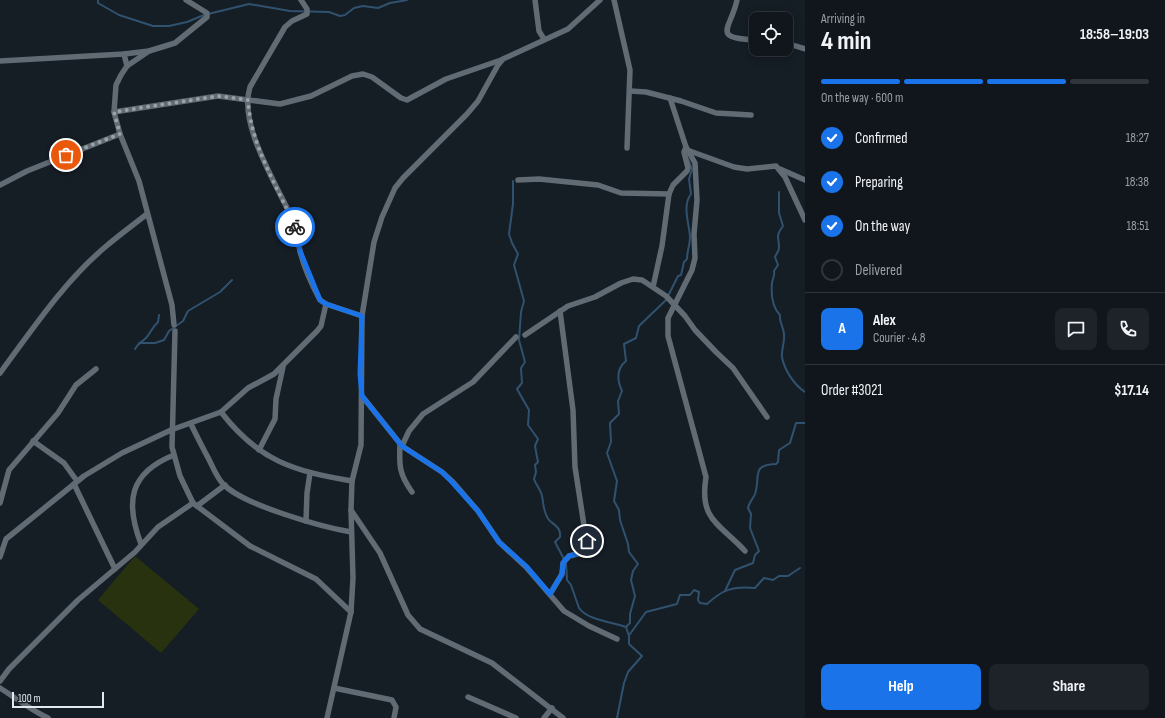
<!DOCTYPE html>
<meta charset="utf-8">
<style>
body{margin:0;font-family:"Sofia Sans Condensed",sans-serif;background:#1e2329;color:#f1f3f6;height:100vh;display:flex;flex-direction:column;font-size:15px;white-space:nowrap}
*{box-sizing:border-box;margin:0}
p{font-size:13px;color:#9c9fa3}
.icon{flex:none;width:22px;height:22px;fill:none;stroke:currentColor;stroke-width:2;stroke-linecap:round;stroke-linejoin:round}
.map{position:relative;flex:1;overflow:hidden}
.panel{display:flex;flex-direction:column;background:#10161c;width:360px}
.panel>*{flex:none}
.fabs{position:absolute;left:749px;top:12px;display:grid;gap:8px}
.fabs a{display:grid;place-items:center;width:44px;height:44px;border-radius:8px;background:#10161c;box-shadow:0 2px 10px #0003,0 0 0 1px #30353b;font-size:20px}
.scale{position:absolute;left:12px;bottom:10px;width:92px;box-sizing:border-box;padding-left:4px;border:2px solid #e2e8ed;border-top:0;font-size:11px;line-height:14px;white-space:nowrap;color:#e2e8ed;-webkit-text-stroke:3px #151d25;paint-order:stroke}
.pin{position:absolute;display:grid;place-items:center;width:34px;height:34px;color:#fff;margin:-17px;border:2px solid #fff;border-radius:50%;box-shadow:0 1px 4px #0007}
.courier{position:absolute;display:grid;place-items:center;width:40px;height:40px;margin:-20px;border:3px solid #1a73e8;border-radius:50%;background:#fff;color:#222;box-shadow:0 1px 5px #0007}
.head em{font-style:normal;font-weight:700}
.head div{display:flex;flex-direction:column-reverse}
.head{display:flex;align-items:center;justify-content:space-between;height:68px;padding:0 16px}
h1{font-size:26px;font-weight:700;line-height:30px}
.bar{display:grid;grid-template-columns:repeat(4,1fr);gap:6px 4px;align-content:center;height:48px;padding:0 16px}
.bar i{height:5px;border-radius:3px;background:#30353b}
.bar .current{background:#1a73e8}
.bar p{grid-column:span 4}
.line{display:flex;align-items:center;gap:10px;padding:0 16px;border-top:1px solid #30353b}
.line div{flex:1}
.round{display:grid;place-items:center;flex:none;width:42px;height:42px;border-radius:8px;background:#1e2329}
ol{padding:0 16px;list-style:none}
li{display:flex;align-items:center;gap:12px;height:44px}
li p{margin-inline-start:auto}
li .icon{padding:4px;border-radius:50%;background:#1a73e8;color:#fff;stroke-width:4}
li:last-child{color:#9c9fa3}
li i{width:22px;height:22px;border:2px solid #30353b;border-radius:50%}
.button{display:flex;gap:8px;margin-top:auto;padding:8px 16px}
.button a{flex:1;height:46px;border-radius:8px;background:#1a73e8;color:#fff;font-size:16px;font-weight:700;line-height:46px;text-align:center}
.button a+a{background:#1e2329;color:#f1f3f6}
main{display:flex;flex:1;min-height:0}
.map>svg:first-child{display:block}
.green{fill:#29320e}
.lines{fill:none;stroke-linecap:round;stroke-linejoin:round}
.stream{stroke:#30526f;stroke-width:2}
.street{stroke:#616b74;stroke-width:5.5}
.done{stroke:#9aa1a7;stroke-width:4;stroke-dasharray:0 7.2}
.route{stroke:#1a73e8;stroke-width:5}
</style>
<main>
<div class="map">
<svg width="805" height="718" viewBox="0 0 805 718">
<rect width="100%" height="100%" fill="#151d25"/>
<path class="green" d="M135,556L199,609L161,653L98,600Z"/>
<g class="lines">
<g class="stream">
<path d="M98,0V3L119,15L153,26H169L187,22L204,15L249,4L290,11L329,12L340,16L345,15L354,8L363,6L378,8L390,3L407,0"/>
<path d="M513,181V204L509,234L512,243L518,254L514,265L524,301L521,312L519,340L525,362L521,368L522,383L517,389L529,410L528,425L538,439L535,446L538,462L535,465L536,472L534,479C536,485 541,490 542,496C544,505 543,512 549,520C555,526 561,527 560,537L555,542L566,563L567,580L571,585L579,608C587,620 613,622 626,627L629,636V644L642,656L628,672L624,683L617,718"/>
<path d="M779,192V213L783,226C775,237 779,236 779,248C779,251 776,254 775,257L778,265L774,271C775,276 773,277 772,283C771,294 772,307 780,315C779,323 784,327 784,335C785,342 781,350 782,357C784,369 794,385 805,392"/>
<path d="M139,343H155L164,340L169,331L183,321L188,311L220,292L232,280"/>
<path d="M135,349C138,343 142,342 146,338C151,332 151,329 158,322L159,315"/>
<path d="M725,591L735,570L753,563L755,555L759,551L750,528L751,514L748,508C749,502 753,499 755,494C761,477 750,465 776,464L778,462L779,450L790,443L796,423H805"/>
<path d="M626,627L630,623V614L635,596L631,580L633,571L638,564L629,552L628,544L620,520L619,510L614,501L617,481L607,453L611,442L610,423L619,414L618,401L622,391C617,380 616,369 626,361L624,344L636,338L639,326L666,300L678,276L681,275L684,262L687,259C687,251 690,245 690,237C689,222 682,206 691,194L689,179L692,169L688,159"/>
<path d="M630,634L646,612L677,604L680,595H690L694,590L699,592L698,600L700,603L707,604C723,589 734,586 755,588L764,578L773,580L779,576H788L800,568"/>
</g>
<g class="street">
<path d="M301,0L307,9V14L292,21L285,27L250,87C237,128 283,193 297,230C299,237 298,244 300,251C304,268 312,285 320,300L326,304L362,316"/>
<path d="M535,0L539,31L544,39"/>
<path d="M614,0L630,70L627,148"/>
<path d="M737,0C731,29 710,38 756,40"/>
<path d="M786,43L805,49"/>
<path d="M149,51L127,66L121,75L116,85L114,112L120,134L139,181L172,305L174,325"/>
<path d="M124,54L127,66"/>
<path d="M0,61L124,54L149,51L175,43L207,17V13L186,0"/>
<path d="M630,91L646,92L681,101L716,113L751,115"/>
<path d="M670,98L686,147L695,163L697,200L694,234L695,258L692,270L668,318V336L706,477C699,520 719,523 745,551"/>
<path d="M114,112L218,96L280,104L311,96L352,76L363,74L372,77L401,98L407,100L446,79L501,60"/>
<path d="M687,150L734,167L747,169L776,166L785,177L805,220"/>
<path d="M780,169L805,180"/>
<path d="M518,180L539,179L598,185L621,193L669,194"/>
<path d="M0,185L27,171L120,134"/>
<path d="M653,287L662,246L669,194L673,185L687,171L688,168L684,152L686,147"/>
<path d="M175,331L172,447L180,476L193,503L250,546L316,579L351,612"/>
<path d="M525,335L568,306L595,297L621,283L633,279L642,280L666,296L685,316L695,330L716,352L733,368L767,417"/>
<path d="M0,373C32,330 63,283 104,248C118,236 133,225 147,214"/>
<path d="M362,396L402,446L442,472L453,482L478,511L499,542L526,567L564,611L589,626L617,639"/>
<path d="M221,412C259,461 293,471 352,481"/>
<path d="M191,424C196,435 201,444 206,454C212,464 215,475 223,484C243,505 322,527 351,532"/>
<path d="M33,441L64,463L77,481"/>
<path d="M400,444C399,465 399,474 412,492"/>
<path d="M402,446L409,431L423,414L473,382L516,337"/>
<path d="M259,450L275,419L276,399L283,367"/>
<path d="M74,484L115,569"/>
<path d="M0,503L9,470L58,413L76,385L96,369"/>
<path d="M197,506L225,485"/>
<path d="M351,510L380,553L408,615L420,629L492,663L563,718"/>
<path d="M306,521L307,493L310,473"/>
<path d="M141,544C125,502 129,473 174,455"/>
<path d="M0,557L6,539L84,476L122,453L171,430L221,412L248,388L274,374L317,331L321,326L326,304"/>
<path d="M550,594L562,574L563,563L569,556L581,553L587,548V545L575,467L573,410L560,311"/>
<path d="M0,681L9,669L78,600L135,552L158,527L193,503"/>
<path d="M0,688C16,698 31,710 48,718"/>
<path d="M334,688L392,700L396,707L394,718"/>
<path d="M468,697L516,718"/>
<path d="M327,718L351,612L353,578L351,510L352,481L361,445L362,316L374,242L382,217L395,188L403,178L467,114L478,101L498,65L503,59L568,29L600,0"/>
<path d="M544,718L552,708"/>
</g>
</g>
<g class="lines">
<path class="done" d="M66,155L120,134L114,112L218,96L248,100C251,147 277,185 295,227"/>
<path class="route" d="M295,227L300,251L320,300L326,304L362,316L360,374L362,396L402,446L442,472L452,482L478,511L499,542L526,566L550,594L562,574L563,563L569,556L581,553L587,548V541"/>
</g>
</svg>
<div class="fabs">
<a><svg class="icon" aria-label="locate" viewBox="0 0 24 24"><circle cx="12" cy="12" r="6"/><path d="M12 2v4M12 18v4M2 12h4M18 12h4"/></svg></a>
</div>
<div class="scale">100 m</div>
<div class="pin" style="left:66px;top:155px;background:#ea580c"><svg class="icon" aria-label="bag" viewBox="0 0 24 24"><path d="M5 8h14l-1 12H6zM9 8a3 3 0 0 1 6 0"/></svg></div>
<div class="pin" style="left:587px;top:541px;background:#1f2937"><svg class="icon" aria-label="home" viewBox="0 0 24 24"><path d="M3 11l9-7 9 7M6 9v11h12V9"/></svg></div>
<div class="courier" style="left:295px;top:227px"><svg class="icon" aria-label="bike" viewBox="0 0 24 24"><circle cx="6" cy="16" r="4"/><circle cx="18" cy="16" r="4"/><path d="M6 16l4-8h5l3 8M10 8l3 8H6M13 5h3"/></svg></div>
</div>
<section class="panel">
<div class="head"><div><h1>4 min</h1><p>Arriving in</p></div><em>18:58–19:03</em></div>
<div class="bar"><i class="current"></i><i class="current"></i><i class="current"></i><i></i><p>On the way · 600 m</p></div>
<ol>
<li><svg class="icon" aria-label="check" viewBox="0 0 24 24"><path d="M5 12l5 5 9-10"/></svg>Confirmed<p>18:27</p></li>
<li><svg class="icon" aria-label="check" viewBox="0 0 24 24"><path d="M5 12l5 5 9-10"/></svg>Preparing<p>18:38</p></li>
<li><svg class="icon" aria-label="check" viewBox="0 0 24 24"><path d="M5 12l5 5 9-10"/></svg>On the way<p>18:51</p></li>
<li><i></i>Delivered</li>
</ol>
<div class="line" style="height:72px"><b class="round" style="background:#1a73e8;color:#fff">A</b><div><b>Alex</b><p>Courier · 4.8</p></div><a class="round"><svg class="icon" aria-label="chat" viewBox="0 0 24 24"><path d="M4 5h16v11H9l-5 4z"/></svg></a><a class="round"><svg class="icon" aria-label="phone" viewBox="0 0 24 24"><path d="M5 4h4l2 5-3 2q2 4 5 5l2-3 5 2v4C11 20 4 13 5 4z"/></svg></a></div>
<div class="line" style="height:52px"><div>Order #3021</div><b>$17.14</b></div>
<div class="button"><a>Help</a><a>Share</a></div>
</section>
</main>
